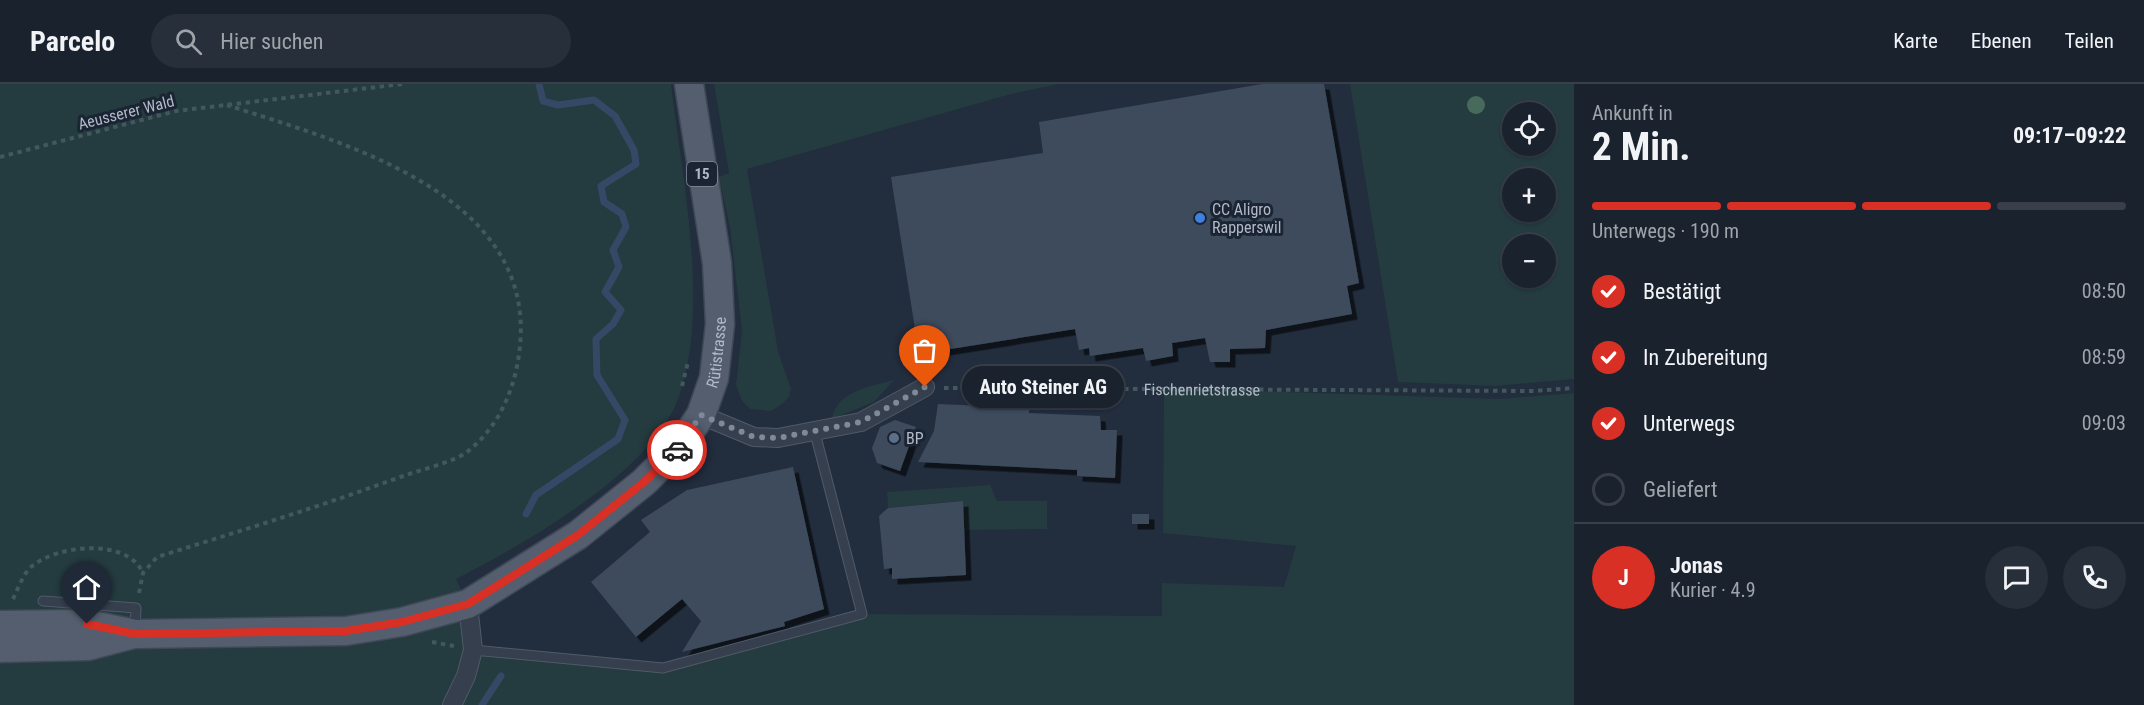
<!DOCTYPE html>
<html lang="de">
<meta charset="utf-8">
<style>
body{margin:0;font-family:"Roboto Condensed",sans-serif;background:#272f3a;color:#f1f3f6;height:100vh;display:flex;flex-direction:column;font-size:22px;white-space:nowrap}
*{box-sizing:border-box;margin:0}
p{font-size:20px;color:#9fa4aa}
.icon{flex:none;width:33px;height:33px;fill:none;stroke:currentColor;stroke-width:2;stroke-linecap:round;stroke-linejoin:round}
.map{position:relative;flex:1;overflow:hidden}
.details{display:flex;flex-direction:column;background:#1a222e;width:570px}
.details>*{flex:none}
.fabs{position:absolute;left:1502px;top:18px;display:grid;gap:12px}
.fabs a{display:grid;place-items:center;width:54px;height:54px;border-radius:50%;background:#1a222e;box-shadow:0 2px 4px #0004,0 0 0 2px #383f4a;font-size:30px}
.pin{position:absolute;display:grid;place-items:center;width:51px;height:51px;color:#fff;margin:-62px -26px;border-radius:50% 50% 50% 0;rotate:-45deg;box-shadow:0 0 6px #0007}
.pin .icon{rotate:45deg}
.courier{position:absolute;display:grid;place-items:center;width:60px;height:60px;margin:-30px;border:4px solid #d93025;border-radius:50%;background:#fff;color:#222;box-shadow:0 2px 8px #0007}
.bubble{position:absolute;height:42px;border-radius:21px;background:#1a222e;box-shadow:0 2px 4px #0004,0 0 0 2px #383f4a;font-size:20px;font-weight:700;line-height:42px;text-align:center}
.overview em{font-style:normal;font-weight:700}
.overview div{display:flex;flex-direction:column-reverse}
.overview{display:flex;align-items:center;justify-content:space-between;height:102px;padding:0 18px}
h1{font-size:39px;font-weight:700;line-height:45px}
.bar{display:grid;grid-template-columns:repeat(4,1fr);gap:9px 6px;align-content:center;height:72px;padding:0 18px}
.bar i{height:8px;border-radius:4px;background:#383f4a}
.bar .current{background:#d93025}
.bar p{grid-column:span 4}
.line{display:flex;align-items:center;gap:15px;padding:0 18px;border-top:2px solid #383f4a}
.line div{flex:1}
.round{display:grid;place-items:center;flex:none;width:63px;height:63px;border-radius:32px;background:#272f3a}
ol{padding:0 18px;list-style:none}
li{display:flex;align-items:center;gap:18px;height:66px}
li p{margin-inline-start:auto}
li .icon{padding:6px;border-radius:50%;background:#d93025;color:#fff;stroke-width:4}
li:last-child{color:#9fa4aa}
li i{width:33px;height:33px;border:3px solid #383f4a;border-radius:50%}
header{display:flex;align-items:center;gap:36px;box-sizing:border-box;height:84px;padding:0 30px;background:#1a222e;border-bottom:2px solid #383f4a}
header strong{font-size:28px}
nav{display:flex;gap:33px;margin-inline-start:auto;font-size:21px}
.search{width:420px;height:54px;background:#272f3a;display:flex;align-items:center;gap:15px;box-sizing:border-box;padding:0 21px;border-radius:33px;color:#9fa4aa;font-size:22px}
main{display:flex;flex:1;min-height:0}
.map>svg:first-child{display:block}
.green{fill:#243b3f;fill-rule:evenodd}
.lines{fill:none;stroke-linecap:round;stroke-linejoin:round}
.stream{stroke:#354866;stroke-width:7}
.building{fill:#3e4b5d;filter:url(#shadow)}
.service-casing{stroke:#515a68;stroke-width:11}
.minor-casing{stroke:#515a68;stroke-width:20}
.primary-casing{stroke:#3f4856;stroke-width:31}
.path{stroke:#42585c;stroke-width:4;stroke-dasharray:4.5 4.5;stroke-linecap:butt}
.service{stroke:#363f4e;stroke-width:9}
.minor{stroke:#363f4e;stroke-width:18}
.primary{stroke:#545e6e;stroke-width:28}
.tree{fill:#486a5c}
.done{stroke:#808998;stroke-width:6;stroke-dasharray:0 10.8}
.route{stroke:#d93025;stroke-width:8}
.shop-dot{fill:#3f7fe0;stroke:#1b2432;stroke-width:2}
.service-dot{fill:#5c6f8a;stroke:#1b2432;stroke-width:2}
.labels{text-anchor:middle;stroke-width:6;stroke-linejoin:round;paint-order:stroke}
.shield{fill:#1b2432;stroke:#858d9c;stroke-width:1.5}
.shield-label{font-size:15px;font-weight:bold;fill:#b2bac9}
.street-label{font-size:16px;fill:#b2bac9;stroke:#1b2432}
.poi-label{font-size:16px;fill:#b2bac9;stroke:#1b2432;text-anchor:start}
</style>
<header>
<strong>Parcelo</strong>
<div class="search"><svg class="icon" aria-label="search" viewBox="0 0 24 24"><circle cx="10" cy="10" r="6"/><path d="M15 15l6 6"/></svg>Hier suchen</div>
<nav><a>Karte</a><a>Ebenen</a><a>Teilen</a></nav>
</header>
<main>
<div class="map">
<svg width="1574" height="621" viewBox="0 0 1574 621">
<defs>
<filter id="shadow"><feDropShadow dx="5.5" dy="5.5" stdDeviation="0" flood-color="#0009"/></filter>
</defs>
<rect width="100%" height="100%" fill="#222d3e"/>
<g class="green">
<path d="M0,0H671C682,93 711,227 678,315C651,389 524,460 456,495L468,520L474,566L663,584L862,530L1162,532V499L1284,503L1296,462L1163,449L1164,304L1499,315L1574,309V621H0Z"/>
<path d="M714,0H1059L1011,10L747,85L778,267L791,305L789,313L781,321L771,327L750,325L742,317L736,301L742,246L730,144L719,93L729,89Z"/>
<path d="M1350,0H1574V295L1495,302L1398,298ZM1512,28H1545V62H1512ZM1512,94H1545V128H1512ZM1512,160H1545V194H1512Z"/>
<path d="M894,296L874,318L832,335C836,307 872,302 894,296Z"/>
<path d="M990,401L997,417H1047V445L964,446L962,417L888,424L887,408Z"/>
</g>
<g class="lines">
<g class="stream">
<path d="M526,430L536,411L618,355L625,336L597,291L596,255L613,240L621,226L605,208L619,183L613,166L626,143L622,130L604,118L601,102L636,80L634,66L615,32L594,16L558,21L543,17L539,0"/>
<path d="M482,621L501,592"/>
</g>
</g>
<g class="building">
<path d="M1262,0H1324L1359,199L1347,202L1352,230L1266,246L1265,264L1230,265V278H1210L1205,254L1172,259L1173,272L1146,277L1143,264L1090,272L1089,264L1079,266L1075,245L919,270L891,93L1043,69L1039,38Z"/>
<path d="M938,320L1029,324V329L1100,332L1101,346H1117L1115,394L1077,392V386L918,378L934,347Z"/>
<path d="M895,336L916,343L900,387L877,379L872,364L880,343Z"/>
<path d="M793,383L824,525L784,538L785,542L682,568L701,537L682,515L636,553L591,498L650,448L641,436L687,406Z"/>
<path d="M963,417L966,491L892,495V484L884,485L879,432L888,424Z"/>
<rect x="1132" y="430" width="17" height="10"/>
</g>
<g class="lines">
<g class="service-casing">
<g id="service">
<path d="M43,517L136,524L135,545"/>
<path d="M473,566L663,584L862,530L815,349"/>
</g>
</g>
<g class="minor-casing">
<g id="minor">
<path d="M701,331L754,353L778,354L861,338L925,303"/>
<path d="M452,621L466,592L473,566L468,520"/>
</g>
</g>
<g class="primary-casing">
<g id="primary">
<path id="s2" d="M0,541L87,540L135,550L346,547L402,538L468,520L578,451L644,398L680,362L701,331L714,294L720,240L717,179L689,0"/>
<path d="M0,564L88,562L130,551"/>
</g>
</g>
<g class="path">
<path d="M0,73L176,27L402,0"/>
<path d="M682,302L688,278"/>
<path id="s1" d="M944,304L1534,307L1574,304"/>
<path d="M139,509L143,489L157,473C240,447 322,422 403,392C420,386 454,378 467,368C500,342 516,303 520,262C535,108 340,58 227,21"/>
<path d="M13,515C18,505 22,492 31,483C56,461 127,453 143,489"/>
<path d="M432,558L454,562"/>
</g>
<use href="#service" class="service"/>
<use href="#minor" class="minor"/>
<use href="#primary" class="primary"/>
</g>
<circle class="tree" cx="1476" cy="21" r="9"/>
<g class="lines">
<path class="done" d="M677,366L701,331L754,353L778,354L861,338L925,303"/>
<path class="route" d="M87,540L135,550L346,547L402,538L468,520L578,451L644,398L677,366"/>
</g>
<circle class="shop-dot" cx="1200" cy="134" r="6"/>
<circle class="service-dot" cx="894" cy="354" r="6"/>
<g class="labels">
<rect class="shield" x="687" y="78" width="30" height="24" rx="4.5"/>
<g class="shield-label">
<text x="702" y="95">15</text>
</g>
<g class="street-label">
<text transform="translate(126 28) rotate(-14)" y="6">Aeusserer Wald</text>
<text dy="6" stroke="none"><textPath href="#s2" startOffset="840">Rütistrasse</textPath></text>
<text dy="6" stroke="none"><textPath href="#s1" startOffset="258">Fischenrietstrasse</textPath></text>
</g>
<g class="poi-label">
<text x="1212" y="131">CC Aligro<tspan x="1212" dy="18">Rapperswil</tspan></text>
<text x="906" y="360">BP</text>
</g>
</g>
</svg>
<div class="fabs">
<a><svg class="icon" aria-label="locate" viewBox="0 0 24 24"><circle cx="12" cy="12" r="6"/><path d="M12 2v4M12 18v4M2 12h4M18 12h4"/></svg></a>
<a>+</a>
<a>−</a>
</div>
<div class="pin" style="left:925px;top:303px;background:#ea580c"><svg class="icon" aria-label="bag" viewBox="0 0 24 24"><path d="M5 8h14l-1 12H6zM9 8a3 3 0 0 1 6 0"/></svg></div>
<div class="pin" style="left:87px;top:540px;background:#1f2937"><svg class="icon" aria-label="home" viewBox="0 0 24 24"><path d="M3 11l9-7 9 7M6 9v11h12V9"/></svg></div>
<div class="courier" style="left:677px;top:366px"><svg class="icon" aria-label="car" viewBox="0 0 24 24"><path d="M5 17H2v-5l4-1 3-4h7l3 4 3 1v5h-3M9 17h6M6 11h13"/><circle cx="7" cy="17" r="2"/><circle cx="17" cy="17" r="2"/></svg></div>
<div class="bubble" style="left:962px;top:282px;width:162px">Auto Steiner AG</div>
</div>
<section class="details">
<div class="overview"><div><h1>2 Min.</h1><p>Ankunft in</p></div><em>09:17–09:22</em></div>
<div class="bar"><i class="current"></i><i class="current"></i><i class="current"></i><i></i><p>Unterwegs · 190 m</p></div>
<ol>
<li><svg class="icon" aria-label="check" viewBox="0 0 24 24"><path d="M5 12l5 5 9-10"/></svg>Bestätigt<p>08:50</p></li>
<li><svg class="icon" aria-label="check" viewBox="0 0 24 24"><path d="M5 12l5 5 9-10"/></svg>In Zubereitung<p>08:59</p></li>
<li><svg class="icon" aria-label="check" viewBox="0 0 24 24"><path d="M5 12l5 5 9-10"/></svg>Unterwegs<p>09:03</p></li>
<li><i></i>Geliefert</li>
</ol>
<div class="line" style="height:108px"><b class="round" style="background:#d93025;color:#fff">J</b><div><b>Jonas</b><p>Kurier · 4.9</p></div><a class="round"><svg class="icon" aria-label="chat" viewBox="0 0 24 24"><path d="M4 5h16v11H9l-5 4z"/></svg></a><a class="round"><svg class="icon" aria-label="phone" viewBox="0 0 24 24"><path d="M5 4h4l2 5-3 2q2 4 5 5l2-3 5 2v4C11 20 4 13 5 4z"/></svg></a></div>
</section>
</main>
